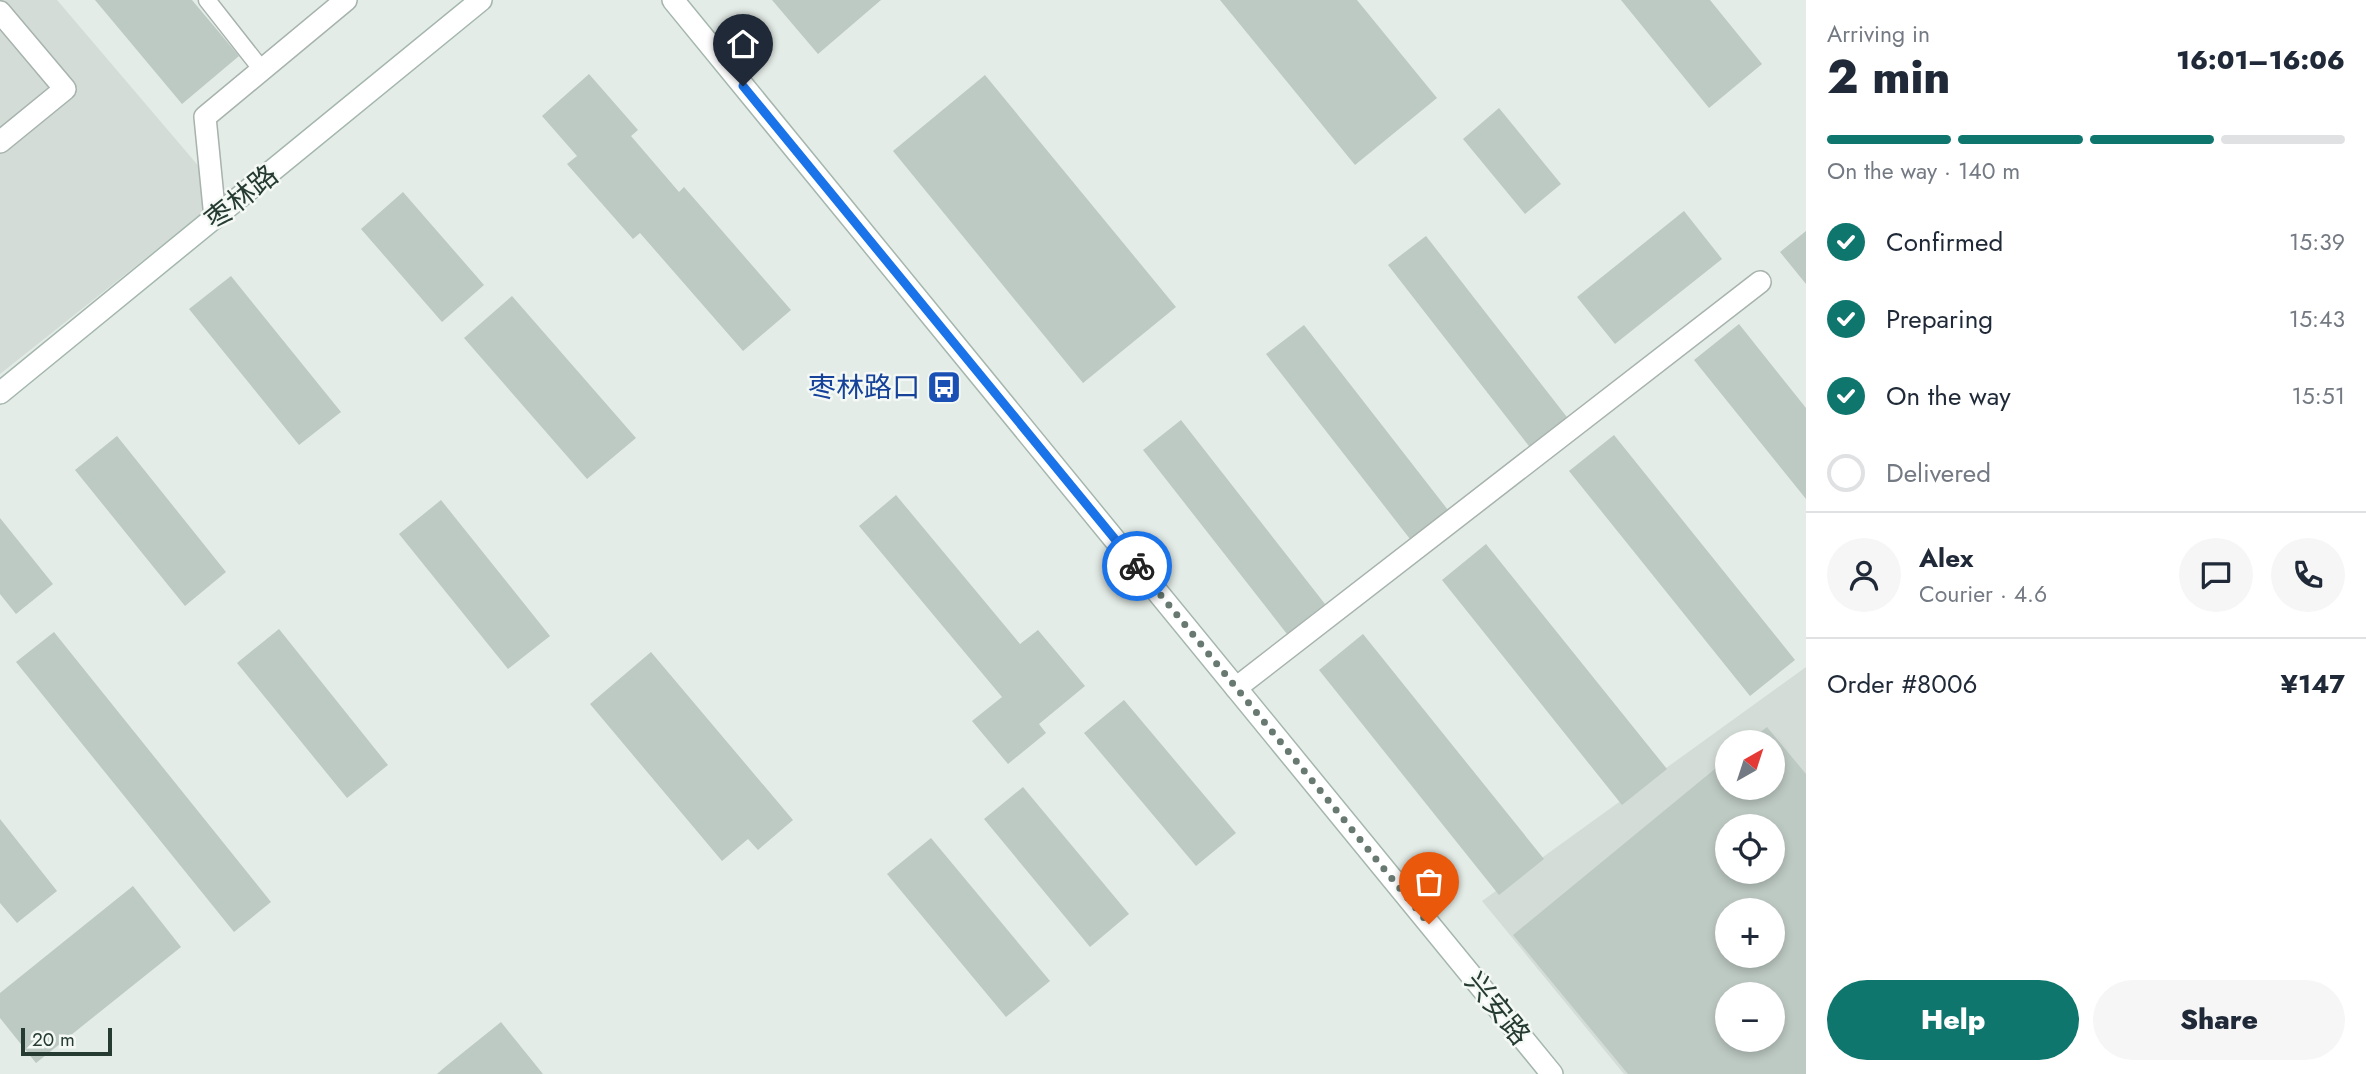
<!DOCTYPE html>
<meta charset="utf-8">
<style>
body{margin:0;font-family:Jost,"Noto Sans SC",sans-serif;background:#f6f6f7;color:#1f2937;height:100vh;display:flex;flex-direction:column;font-size:26px;white-space:nowrap}
*{box-sizing:border-box;margin:0}
p{font-size:23px;color:#747a83}
.icon{flex:none;width:38px;height:38px;fill:none;stroke:currentColor;stroke-width:2;stroke-linecap:round;stroke-linejoin:round}
.map{position:relative;flex:1;overflow:hidden}
.side{display:flex;flex-direction:column;background:#fff;width:560px}
.side>*{flex:none}
.needle{width:46px;rotate:39deg}
.fabs{position:absolute;left:1715px;top:730px;display:grid;gap:14px}
.fabs a{display:grid;place-items:center;width:70px;height:70px;border-radius:50%;background:#fff;box-shadow:0 4px 10px #0003;font-size:35px}
.scale{position:absolute;left:21px;bottom:18px;width:91px;box-sizing:border-box;padding-left:7px;border:4px solid #263b32;border-top:0;font-size:19px;line-height:24px;white-space:nowrap;color:#263b32;-webkit-text-stroke:5px #f4f9f6;paint-order:stroke}
.pin{position:absolute;display:grid;place-items:center;width:60px;height:60px;color:#fff;margin:-72px -30px;border-radius:50% 50% 50% 0;rotate:-45deg;box-shadow:0 0 7px #0007}
.pin .icon{rotate:45deg}
.courier{position:absolute;display:grid;place-items:center;width:70px;height:70px;margin:-35px;border:5px solid #1a73e8;border-radius:50%;background:#fff;color:#222;box-shadow:0 2px 9px #0007}
.headline em{font-style:normal;font-weight:800}
.headline div{display:flex;flex-direction:column-reverse}
.headline{display:flex;align-items:center;justify-content:space-between;height:119px;padding:0 21px}
h1{font-size:46px;font-weight:800;line-height:52px}
.bar{display:grid;grid-template-columns:repeat(4,1fr);gap:10px 7px;align-content:center;height:84px;padding:0 21px}
.bar i{height:9px;border-radius:5px;background:#e0e1e3}
.bar .on{background:#0f766e}
.bar p{grid-column:span 4}
.line{display:flex;align-items:center;gap:18px;padding:0 21px;border-top:2px solid #e0e1e3}
.line div{flex:1}
.round{display:grid;place-items:center;flex:none;width:74px;height:74px;border-radius:37px;background:#f6f6f7}
ol{padding:0 21px;list-style:none}
li{display:flex;align-items:center;gap:21px;height:77px}
li p{margin-inline-start:auto}
li .icon{padding:7px;border-radius:50%;background:#0f766e;color:#fff;stroke-width:4}
li:last-child{color:#747a83}
li i{width:38px;height:38px;border:4px solid #e0e1e3;border-radius:50%}
.primary-button{display:flex;gap:14px;margin-top:auto;padding:14px 21px}
.primary-button a{flex:1;height:80px;border-radius:42px;background:#0f766e;color:#fff;font-size:28px;font-weight:800;line-height:80px;text-align:center}
.primary-button a+a{background:#f6f6f7;color:#1f2937}
main{display:flex;flex:1;min-height:0}
.map>svg:first-child{display:block}
.built{fill:#d3dcd6;fill-rule:evenodd}
.building{fill:#bdc9c3;fill-rule:evenodd}
.lines{fill:none;stroke-linecap:round;stroke-linejoin:round}
.lane-casing{stroke:#a7b3ad;stroke-width:19}
.street-casing{stroke:#a7b3ad;stroke-width:24}
.secondary-casing{stroke:#a4b6ad;stroke-width:24}
.lane{stroke:#fff;stroke-width:16}
.street{stroke:#fff;stroke-width:21}
.secondary{stroke:#fff;stroke-width:21}
.done{stroke:#687971;stroke-width:7;stroke-dasharray:0 12.6}
.route{stroke:#1a73e8;stroke-width:9}
.labels{text-anchor:middle;stroke-width:5;stroke-linejoin:round;paint-order:stroke}
.street-label{font-size:28px;fill:#263b32;stroke:#f4f9f6}
.transit-label{font-size:28px;fill:#164399;stroke:#f4f9f6;text-anchor:end}
</style>
<main>
<div class="map">
<svg width="1806" height="1074" viewBox="0 0 1806 1074">
<rect width="100%" height="100%" fill="#e4ece7"/>
<g class="built">
<path d="M0,0H57L224,196L0,374Z"/>
<path d="M1806,667V1074H1624L1482,901ZM1727,742H1773V788H1727ZM1727,826H1773V872H1727ZM1727,910H1773V956H1727ZM1727,994H1773V1040H1727Z"/>
</g>
<g class="building">
<path d="M95,0H192L239,56L182,104Z"/>
<path d="M772,0H881L818,54Z"/>
<path d="M1220,0H1357L1437,98L1355,165Z"/>
<path d="M1621,0H1710L1762,64L1709,108Z"/>
<path d="M589,74L638,130L631,136L679,192L684,187L791,310L743,351L640,233L633,239L567,164L577,156L542,116Z"/>
<path d="M985,75L1176,307L1083,383L893,151Z"/>
<path d="M1499,108L1561,184L1525,214L1463,139Z"/>
<path d="M403,192L484,285L442,322L361,229Z"/>
<path d="M1684,211L1722,259L1615,344L1577,297Z"/>
<path d="M1806,231V284L1780,252Z"/>
<path d="M1426,236L1570,421L1532,450L1388,265Z"/>
<path d="M231,276L341,412L299,445L189,309Z"/>
<path d="M512,296L636,438L587,479L464,338Z"/>
<path d="M1739,324L1806,408V499L1694,360Z"/>
<path d="M1304,325L1448,510L1410,539L1266,354Z"/>
<path d="M1181,420L1325,604L1287,634L1143,450Z"/>
<path d="M1614,435L1795,660L1750,696L1569,471Z"/>
<path d="M117,436L226,572L185,606L75,470Z"/>
<path d="M896,495L1020,644L1038,630L1085,686L1039,724L1046,733L1008,764L972,721L1002,697L859,526Z"/>
<path d="M441,500L550,636L508,669L399,534Z"/>
<path d="M0,518L53,584L16,614L0,594Z"/>
<path d="M1486,544L1667,769L1622,805L1442,580Z"/>
<path d="M279,629L388,765L347,798L237,663Z"/>
<path d="M54,632L271,902L234,932L16,662Z"/>
<path d="M1363,634L1544,859L1499,895L1319,670Z"/>
<path d="M651,652L793,820L758,850L748,839L722,861L590,704Z"/>
<path d="M1124,700L1236,833L1196,866L1084,733Z"/>
<path d="M1767,727L1806,774V1074H1628L1513,935L1727,759V788H1773V742H1748ZM1727,826H1773V872H1727ZM1727,910H1773V956H1727ZM1727,994H1773V1040H1727Z"/>
<path d="M1023,787L1129,914L1090,947L984,819Z"/>
<path d="M0,819L57,891L17,923L0,903Z"/>
<path d="M931,838L1050,981L1006,1017L887,874Z"/>
<path d="M133,886L181,947L36,1063L0,1018V993Z"/>
<path d="M501,1022L543,1074H437L445,1067Z"/>
</g>
<g class="lines">
<g class="lane-casing">
<path id="lane" d="M207,0L262,70"/>
</g>
<g class="street-casing">
<g id="street">
<path d="M0,12L65,89L0,142"/>
<path d="M215,218L205,117L346,0"/>
<path d="M1236,688L1760,282"/>
</g>
</g>
<g class="secondary-casing">
<g id="secondary">
<path d="M673,0L1552,1074"/>
<path d="M0,393L481,0"/>
</g>
</g>
<use href="#lane" class="lane"/>
<use href="#street" class="street"/>
<use href="#secondary" class="secondary"/>
</g>
<g class="lines">
<path class="done" d="M1137,566L1429,924"/>
<path class="route" d="M743,86L1137,566"/>
</g>
<defs>
<g id="bus-square" transform="scale(1.75)"><rect x="-9" y="-9" width="18" height="18" rx="4" fill="#1a4fb4" stroke="#f4f9f6"/><path d="M-5-6H5V4H4V6H2V4H-2V6H-4V4H-5ZM-3.5-4V0h7V-4ZM-3.5 1.2v1.5H-2V1.2ZM2 1.2v1.5H3.5V1.2Z" fill="#fff"/></g>
</defs>
<g fill-rule="evenodd">
<use href="#bus-square" x="944" y="387"/>
</g>
<g class="labels">
<g class="street-label">
<text transform="translate(241 197) rotate(-39)" y="10">枣林路</text>
<text transform="translate(1498 1008) rotate(51)" y="10">兴安路</text>
</g>
<g class="transit-label">
<text x="920" y="397">枣林路口</text>
</g>
</g>
</svg>
<div class="fabs">
<a><svg class="needle" viewBox="-14 -14 28 28"><path d="M0-13l5 13h-10z" fill="#e53935"/><path d="M0 13l5-13h-10z" fill="#747a83"/></svg></a>
<a><svg class="icon" aria-label="locate" viewBox="0 0 24 24"><circle cx="12" cy="12" r="6"/><path d="M12 2v4M12 18v4M2 12h4M18 12h4"/></svg></a>
<a>+</a>
<a>−</a>
</div>
<div class="scale">20 m</div>
<div class="pin" style="left:1429px;top:924px;background:#ea580c"><svg class="icon" aria-label="bag" viewBox="0 0 24 24"><path d="M5 8h14l-1 12H6zM9 8a3 3 0 0 1 6 0"/></svg></div>
<div class="pin" style="left:743px;top:86px;background:#1f2937"><svg class="icon" aria-label="home" viewBox="0 0 24 24"><path d="M3 11l9-7 9 7M6 9v11h12V9"/></svg></div>
<div class="courier" style="left:1137px;top:566px"><svg class="icon" aria-label="bike" viewBox="0 0 24 24"><circle cx="6" cy="16" r="4"/><circle cx="18" cy="16" r="4"/><path d="M6 16l4-8h5l3 8M10 8l3 8H6M13 5h3"/></svg></div>
</div>
<section class="side">
<div class="headline"><div><h1>2 min</h1><p>Arriving in</p></div><em>16:01–16:06</em></div>
<div class="bar"><i class="on"></i><i class="on"></i><i class="on"></i><i></i><p>On the way · 140 m</p></div>
<ol>
<li><svg class="icon" aria-label="check" viewBox="0 0 24 24"><path d="M5 12l5 5 9-10"/></svg>Confirmed<p>15:39</p></li>
<li><svg class="icon" aria-label="check" viewBox="0 0 24 24"><path d="M5 12l5 5 9-10"/></svg>Preparing<p>15:43</p></li>
<li><svg class="icon" aria-label="check" viewBox="0 0 24 24"><path d="M5 12l5 5 9-10"/></svg>On the way<p>15:51</p></li>
<li><i></i>Delivered</li>
</ol>
<div class="line" style="height:126px"><a class="round"><svg class="icon" aria-label="person" viewBox="0 0 24 24"><circle cx="12" cy="8" r="4"/><path d="M4 21q1-7 8-7t8 7"/></svg></a><div><b>Alex</b><p>Courier · 4.6</p></div><a class="round"><svg class="icon" aria-label="chat" viewBox="0 0 24 24"><path d="M4 5h16v11H9l-5 4z"/></svg></a><a class="round"><svg class="icon" aria-label="phone" viewBox="0 0 24 24"><path d="M5 4h4l2 5-3 2q2 4 5 5l2-3 5 2v4C11 20 4 13 5 4z"/></svg></a></div>
<div class="line" style="height:91px"><div>Order #8006</div><b>¥147</b></div>
<div class="primary-button"><a>Help</a><a>Share</a></div>
</section>
</main>
